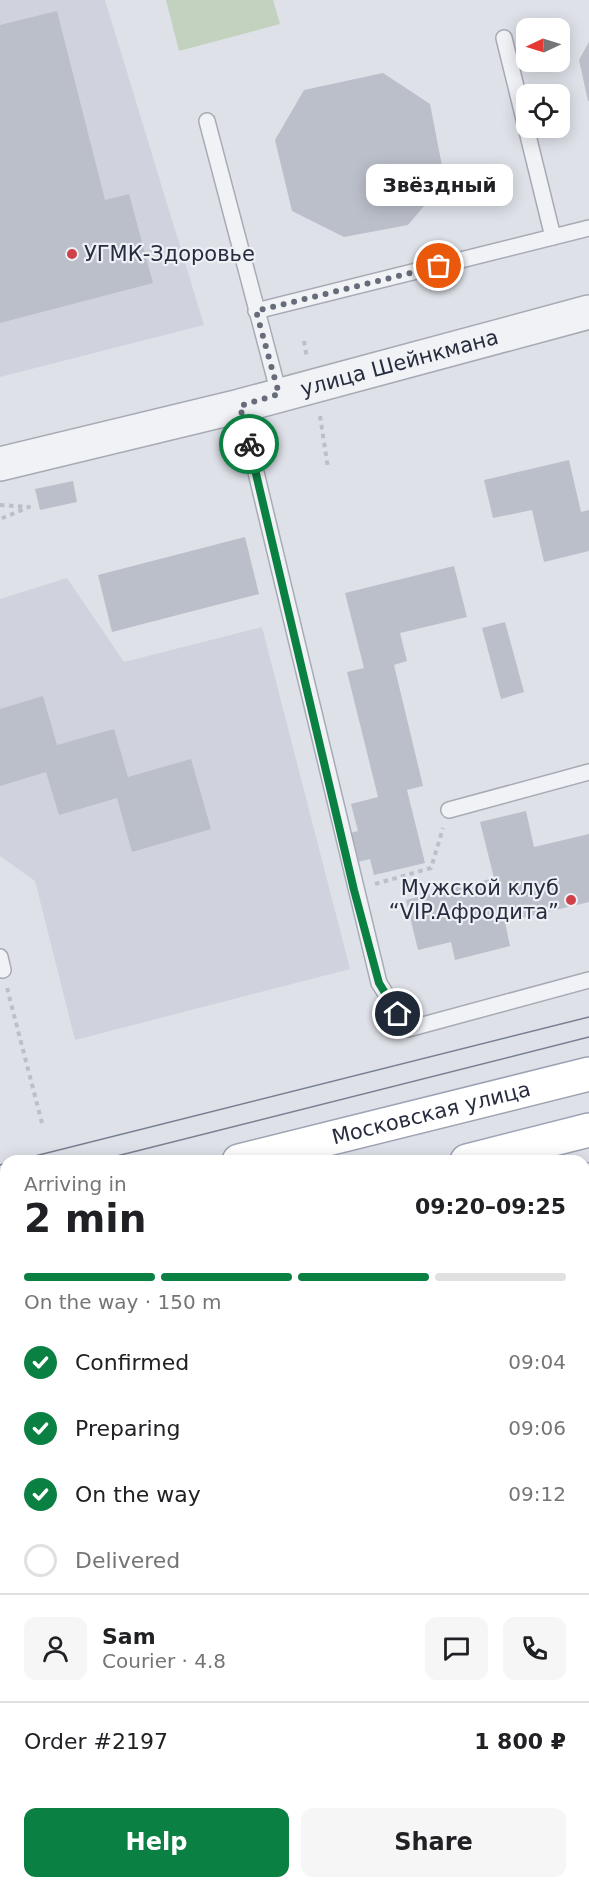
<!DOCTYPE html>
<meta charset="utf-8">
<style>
body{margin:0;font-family:"DejaVu Sans",sans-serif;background:#f6f6f6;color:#202124;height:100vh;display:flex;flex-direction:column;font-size:22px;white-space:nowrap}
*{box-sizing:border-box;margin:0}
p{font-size:20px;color:#757577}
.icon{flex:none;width:33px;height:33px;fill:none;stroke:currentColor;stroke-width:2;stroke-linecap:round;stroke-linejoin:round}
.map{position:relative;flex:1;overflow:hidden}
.drawer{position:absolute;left:0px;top:1155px;width:590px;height:734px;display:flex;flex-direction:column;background:#fff;border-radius:18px 18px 0 0;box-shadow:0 3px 15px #0003}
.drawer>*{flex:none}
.needle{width:39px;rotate:266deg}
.fabs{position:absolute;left:516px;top:18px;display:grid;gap:12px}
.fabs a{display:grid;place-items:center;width:54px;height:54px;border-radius:12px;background:#fff;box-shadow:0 3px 15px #0003;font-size:30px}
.pin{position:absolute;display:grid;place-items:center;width:51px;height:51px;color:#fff;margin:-26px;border:3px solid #fff;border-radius:50%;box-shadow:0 2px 6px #0007}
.courier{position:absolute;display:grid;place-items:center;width:60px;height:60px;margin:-30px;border:4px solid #0b8043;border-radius:50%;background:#fff;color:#222;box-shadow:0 2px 8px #0007}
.bubble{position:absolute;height:42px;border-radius:12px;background:#fff;box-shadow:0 3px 15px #0003;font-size:20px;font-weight:800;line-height:42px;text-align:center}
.summary em{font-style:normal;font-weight:800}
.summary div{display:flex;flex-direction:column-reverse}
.summary{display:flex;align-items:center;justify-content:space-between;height:102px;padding:0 24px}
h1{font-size:39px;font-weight:800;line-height:45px}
.bar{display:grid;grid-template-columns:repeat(4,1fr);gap:9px 6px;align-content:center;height:72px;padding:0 24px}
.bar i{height:8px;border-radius:4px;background:#e0e0e0}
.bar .current{background:#0b8043}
.bar p{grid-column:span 4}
.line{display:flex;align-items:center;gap:15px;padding:0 24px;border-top:2px solid #e0e0e0}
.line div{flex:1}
.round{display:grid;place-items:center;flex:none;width:63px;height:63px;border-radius:12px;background:#f6f6f6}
ol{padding:0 24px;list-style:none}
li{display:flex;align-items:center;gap:18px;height:66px}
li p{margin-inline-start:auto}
li .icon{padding:6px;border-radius:50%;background:#0b8043;color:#fff;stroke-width:4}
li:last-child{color:#757577}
li i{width:33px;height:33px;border:3px solid #e0e0e0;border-radius:50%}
.cta{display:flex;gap:12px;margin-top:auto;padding:12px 24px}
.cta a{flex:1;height:69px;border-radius:12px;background:#0b8043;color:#fff;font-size:24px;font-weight:800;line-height:69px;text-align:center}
.cta a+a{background:#f6f6f6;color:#202124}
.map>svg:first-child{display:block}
.built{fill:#d0d3dd}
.green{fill:#c2d2bf}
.building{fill:#bbbfca}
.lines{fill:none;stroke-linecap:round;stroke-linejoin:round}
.service-casing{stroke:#a7abb5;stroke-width:18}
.minor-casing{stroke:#a7abb5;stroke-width:33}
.tertiary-casing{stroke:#a7abb5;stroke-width:36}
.primary-casing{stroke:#9da4b3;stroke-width:36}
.path{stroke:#bcbfc6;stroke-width:4;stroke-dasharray:4.5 4.5;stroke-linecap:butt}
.service{stroke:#f0f2f6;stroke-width:15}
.minor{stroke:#f0f2f6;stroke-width:30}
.tertiary{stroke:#f0f2f6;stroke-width:33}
.primary{stroke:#fff;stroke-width:33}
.tram{stroke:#777f91;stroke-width:1.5}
.done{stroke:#676c7a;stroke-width:6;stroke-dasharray:0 10.8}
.route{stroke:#0b8043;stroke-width:8}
.poi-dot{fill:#cf4149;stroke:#edf0f5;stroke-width:2}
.labels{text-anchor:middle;stroke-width:4.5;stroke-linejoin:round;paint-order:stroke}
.poi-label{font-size:21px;fill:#272d3e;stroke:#edf0f5;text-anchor:start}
.street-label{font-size:21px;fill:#272d3e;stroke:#edf0f5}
</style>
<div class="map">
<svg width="589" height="1888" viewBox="0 0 589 1888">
<rect width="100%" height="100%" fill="#dee1e8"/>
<g class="built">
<path d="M0,0H105L204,325L0,377Z"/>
<path d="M67,578L124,662L262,627L350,969L75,1040L35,881L0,856V599Z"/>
<path d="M589,1685V1888H372L371,1883L584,1882V1687Z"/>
</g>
<path class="green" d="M166,0H273L280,24L179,51Z"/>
<g class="building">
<path d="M57,11L105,200L129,194L153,283L0,323V25Z"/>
<path d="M589,42V101H588L579,60Z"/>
<path d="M383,73L430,104L445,181L408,225L344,237L292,211L275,140L304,90Z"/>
<path d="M569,460L581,512L589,510V551L544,562L532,510L493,518L484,480Z"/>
<path d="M73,481L77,502L40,510L35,489Z"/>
<path d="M245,537L259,594L112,632L98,575Z"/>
<path d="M454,566L467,617L400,633L407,661L394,665L423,786L407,790L425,863L374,875L370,859L354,863L347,834L358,831L351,804L378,797L347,672L364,668L345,593Z"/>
<path d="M505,622L524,692L501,699L482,628Z"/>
<path d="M43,696L57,745L114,729L128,777L191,759L211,829L132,852L117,798L59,815L46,772L0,786V709Z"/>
<path d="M526,811L534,847L589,834V902L505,922L510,946L455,960L451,942L418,950L406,900L494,878L480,822Z"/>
<path d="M5,1441L6,1549L0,1550V1442Z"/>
<path d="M0,1775L6,1777V1867L1,1885Z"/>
<path d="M589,1814V1888H561L560,1882H584V1815Z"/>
<path d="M161,1882H292L293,1888H163Z"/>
</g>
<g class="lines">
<g class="service-casing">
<g id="service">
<path d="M504,38L553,237"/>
<path d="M207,121L279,394"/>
<path d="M256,311L589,228"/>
<path d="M240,406L379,983L408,1029L589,980"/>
<path d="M449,810L589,772"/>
<path d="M0,957L3,970"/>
<path d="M0,1664L6,1659"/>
<path d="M306,1882L307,1888"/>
</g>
</g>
<g class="minor-casing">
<g id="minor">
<path d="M584,1361L589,1385"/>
<path d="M584,1416L589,1415"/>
</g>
</g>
<g class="tertiary-casing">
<g id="tertiary">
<path id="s1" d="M0,464L240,406L589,312"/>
<path d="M584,1181L589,1180"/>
<path d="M0,1335L6,1333"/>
</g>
</g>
<g class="primary-casing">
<g id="primary">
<path id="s2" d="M239,1161L589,1074"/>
<path d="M467,1161L589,1130"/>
<path d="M0,1220L6,1219"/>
<path d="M0,1279L6,1278"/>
</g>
</g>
<g class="path">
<path d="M304,341L307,358"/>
<path d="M320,416L328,468"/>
<path d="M0,505L29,507L0,519"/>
<path d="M375,884L431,868L443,828"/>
<path d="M7,988L43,1127"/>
<path d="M103,1886L104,1888"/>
</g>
<use href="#service" class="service"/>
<use href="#minor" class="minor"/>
<use href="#tertiary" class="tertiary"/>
<use href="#primary" class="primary"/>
<g class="tram">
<path d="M15,1161L589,1017"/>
<path d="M97,1161L589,1037"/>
<path d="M0,1165L6,1163"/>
<path d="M0,1185L6,1184"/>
</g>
</g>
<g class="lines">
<path class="done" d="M249,444L240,406L279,394L256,311L439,266"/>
<path class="route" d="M249,444L354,890L379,983L398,1014"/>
</g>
<g class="poi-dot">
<circle cx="72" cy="254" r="6"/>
<circle cx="571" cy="900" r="6"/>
</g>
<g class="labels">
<g class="poi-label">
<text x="84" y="261">УГМК-Здоровье</text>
<text x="559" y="895" text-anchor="end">Мужской клуб<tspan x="559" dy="24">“VIP.Афродита”</tspan></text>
</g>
<g class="street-label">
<text dy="7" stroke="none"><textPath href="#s1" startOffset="412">улица Шейнкмана</textPath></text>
<text dy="7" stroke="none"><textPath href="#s2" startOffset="198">Московская улица</textPath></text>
</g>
</g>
</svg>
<div class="fabs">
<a><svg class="needle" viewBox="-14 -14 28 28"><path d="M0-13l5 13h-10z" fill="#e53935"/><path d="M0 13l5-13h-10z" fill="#757577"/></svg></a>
<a><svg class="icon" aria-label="locate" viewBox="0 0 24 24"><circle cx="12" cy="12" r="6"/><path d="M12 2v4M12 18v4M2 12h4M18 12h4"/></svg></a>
</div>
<div class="pin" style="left:439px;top:266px;background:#ea580c"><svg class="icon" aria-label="bag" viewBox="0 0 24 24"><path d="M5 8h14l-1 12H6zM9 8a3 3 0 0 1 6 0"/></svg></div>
<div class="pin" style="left:398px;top:1014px;background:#1f2937"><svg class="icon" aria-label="home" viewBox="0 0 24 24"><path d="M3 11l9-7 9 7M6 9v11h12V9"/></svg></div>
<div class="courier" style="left:249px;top:444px"><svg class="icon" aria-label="bike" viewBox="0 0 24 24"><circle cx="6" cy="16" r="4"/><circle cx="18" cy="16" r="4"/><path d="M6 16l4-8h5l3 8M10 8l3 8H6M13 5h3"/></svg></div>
<div class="bubble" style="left:366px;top:164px;width:147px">Звёздный</div>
<section class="drawer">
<div class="summary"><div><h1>2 min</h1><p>Arriving in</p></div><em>09:20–09:25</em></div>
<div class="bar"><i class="current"></i><i class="current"></i><i class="current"></i><i></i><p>On the way · 150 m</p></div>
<ol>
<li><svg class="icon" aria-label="check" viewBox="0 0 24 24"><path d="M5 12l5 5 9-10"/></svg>Confirmed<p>09:04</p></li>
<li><svg class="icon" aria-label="check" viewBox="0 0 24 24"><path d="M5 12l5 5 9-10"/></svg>Preparing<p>09:06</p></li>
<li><svg class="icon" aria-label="check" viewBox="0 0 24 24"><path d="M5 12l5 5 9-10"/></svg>On the way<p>09:12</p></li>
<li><i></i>Delivered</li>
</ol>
<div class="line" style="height:108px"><a class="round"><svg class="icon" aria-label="person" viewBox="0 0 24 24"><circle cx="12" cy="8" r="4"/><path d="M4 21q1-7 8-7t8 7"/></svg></a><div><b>Sam</b><p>Courier · 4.8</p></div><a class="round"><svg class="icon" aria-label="chat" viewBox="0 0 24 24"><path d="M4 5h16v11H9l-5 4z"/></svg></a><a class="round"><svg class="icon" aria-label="phone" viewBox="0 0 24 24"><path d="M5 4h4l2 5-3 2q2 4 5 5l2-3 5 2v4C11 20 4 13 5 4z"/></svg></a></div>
<div class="line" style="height:78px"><div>Order #2197</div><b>1 800 ₽</b></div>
<div class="cta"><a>Help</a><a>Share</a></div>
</section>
</div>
